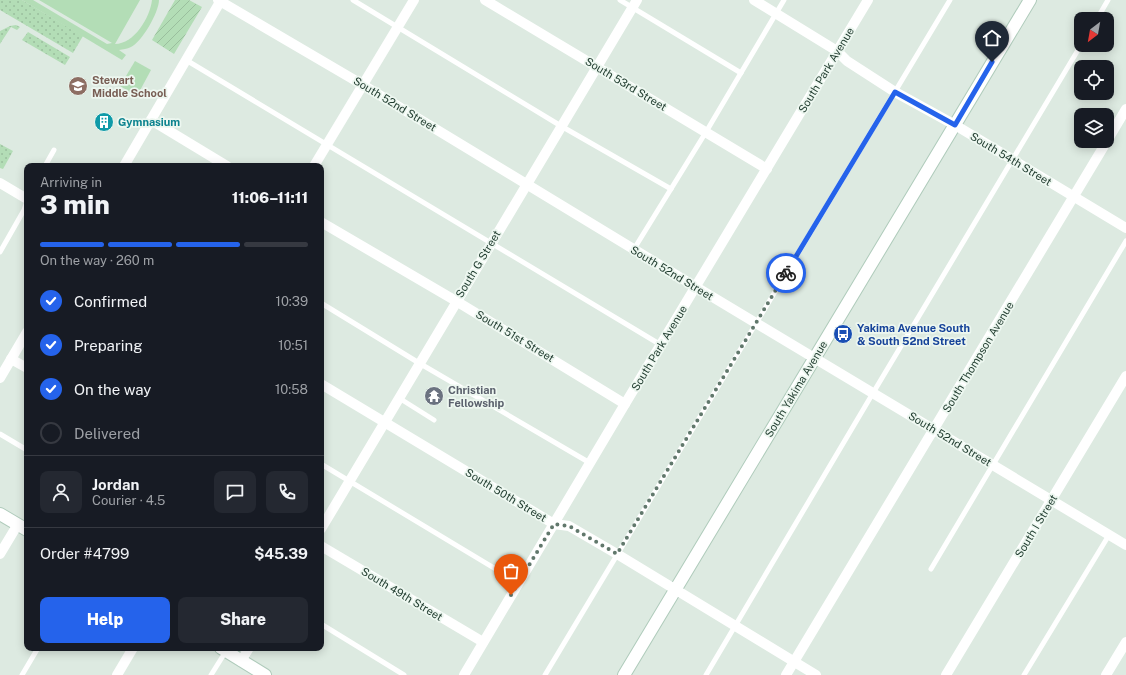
<!DOCTYPE html>
<meta charset="utf-8">
<style>
body{margin:0;font-family:"Public Sans",sans-serif;background:#242831;color:#f1f3f6;height:100vh;display:flex;flex-direction:column;font-size:15px;white-space:nowrap}
*{box-sizing:border-box;margin:0}
p{font-size:13px;color:#9ea1a6}
.icon{flex:none;width:22px;height:22px;fill:none;stroke:currentColor;stroke-width:2;stroke-linecap:round;stroke-linejoin:round}
.map{position:relative;flex:1;overflow:hidden}
.sheet{position:absolute;left:24px;top:163px;width:300px;height:488px;display:flex;flex-direction:column;background:#171b24;border-radius:8px;box-shadow:0 2px 10px #0003}
.sheet>*{flex:none}
.needle{width:26px;rotate:211deg}
.controls{position:absolute;left:1074px;top:12px;display:grid;gap:8px}
.controls a{display:grid;place-items:center;width:40px;height:40px;border-radius:8px;background:#171b24;box-shadow:0 2px 10px #0003;font-size:20px}
.pin{position:absolute;display:grid;place-items:center;width:34px;height:34px;color:#fff;margin:-41px -17px;border-radius:50% 50% 50% 0;rotate:-45deg;box-shadow:0 0 4px #0007}
.pin .icon{rotate:45deg}
.courier{position:absolute;display:grid;place-items:center;width:40px;height:40px;margin:-20px;border:3px solid #2563eb;border-radius:50%;background:#fff;color:#222;box-shadow:0 1px 5px #0007}
.summary em{font-style:normal;font-weight:800}
.summary div{display:flex;flex-direction:column-reverse}
.summary{display:flex;align-items:center;justify-content:space-between;height:68px;padding:0 16px}
h1{font-size:26px;font-weight:800;line-height:30px}
.bar{display:grid;grid-template-columns:repeat(4,1fr);gap:6px 4px;align-content:center;height:48px;padding:0 16px}
.bar i{height:5px;border-radius:3px;background:#363941}
.bar .current{background:#2563eb}
.bar p{grid-column:span 4}
.line{display:flex;align-items:center;gap:10px;padding:0 16px;border-top:1px solid #363941}
.line div{flex:1}
.round{display:grid;place-items:center;flex:none;width:42px;height:42px;border-radius:8px;background:#242831}
ol{padding:0 16px;list-style:none}
li{display:flex;align-items:center;gap:12px;height:44px}
li p{margin-inline-start:auto}
li .icon{padding:4px;border-radius:50%;background:#2563eb;color:#fff;stroke-width:4}
li:last-child{color:#9ea1a6}
li i{width:22px;height:22px;border:2px solid #363941;border-radius:50%}
.primary-button{display:flex;gap:8px;margin-top:auto;padding:8px 16px}
.primary-button a{flex:1;height:46px;border-radius:8px;background:#2563eb;color:#fff;font-size:16px;font-weight:800;line-height:46px;text-align:center}
.primary-button a+a{background:#242831;color:#f1f3f6}
.map>svg:first-child{display:block}
.grass{fill:url(#grass-dots)}
.garden{fill:url(#garden-furrows)}
.pitch{fill:#b3ddb6}
.lines{fill:none;stroke-linecap:round;stroke-linejoin:round}
.secondary-casing{stroke:#afcbbb;stroke-width:14}
.service{stroke:#fff;stroke-width:5}
.minor{stroke:#fff;stroke-width:10}
.secondary{stroke:#fff;stroke-width:12}
.done{stroke:#61786c;stroke-width:4;stroke-dasharray:0 7.2}
.route{stroke:#2563eb;stroke-width:5}
.labels{text-anchor:middle;stroke-width:3.5;stroke-linejoin:round;paint-order:stroke}
.street-label{font-size:11px;fill:#1e3a2d;stroke:#edf7f0}
.education-label{font-size:11px;font-weight:bold;fill:#785e54;stroke:#edf7f0;text-anchor:start}
.culture-label{font-size:11px;font-weight:bold;fill:#0d838f;stroke:#edf7f0;text-anchor:start}
.transit-label{font-size:11px;font-weight:bold;fill:#164399;stroke:#edf7f0;text-anchor:start}
.worship-label{font-size:11px;font-weight:bold;fill:#5b616d;stroke:#edf7f0;text-anchor:start}
</style>
<div class="map">
<svg width="1126" height="675" viewBox="0 0 1126 675">
<defs>
<pattern id="grass-dots" width="8" height="8" patternUnits="userSpaceOnUse"><rect width="8" height="8" fill="#b3ddb6"/><path d="M2 2h.1M6 6h.1" fill="none" stroke="#9abe9d" stroke-width="1.8" stroke-linecap="round"/></pattern>
<pattern id="garden-furrows" width="10" height="10" patternUnits="userSpaceOnUse"><rect width="10" height="10" fill="#b3ddb6"/><path d="M-1 1l2-2M0 10L10 0M9 11l2-2" fill="none" stroke="#9abe9d"/></pattern>
</defs>
<rect width="100%" height="100%" fill="#ddeae1"/>
<g class="grass">
<path d="M0,0H22L83,36L73,53L0,10Z"/>
<path d="M16,25L20,27L17,30L11,27L0,44V31L10,26Z"/>
<path d="M28,32L70,57L65,65L22,40Z"/>
<path d="M0,144L13,151L3,169L0,168Z"/>
</g>
<path class="garden" d="M175,0H189L202,7L174,54L152,40Z"/>
<g class="pitch">
<path d="M22,0H33L107,44L112,43L39,0H140L115,44C134,44 150,18 152,0H159C159,12 142,42 131,47C127,49 123,49 119,50L126,55L122,60Z"/>
<path d="M135,61L151,70L137,96L120,86Z"/>
</g>
<g class="lines">
<g class="secondary-casing">
<g id="secondary">
<path d="M0,514L27,530"/>
<path d="M221,648L265,675"/>
<path d="M624,675L1030,0"/>
</g>
</g>
<g class="service">
<path d="M353,0L561,126L671,189"/>
<path d="M620,0L741,73"/>
<path d="M1097,19L1108,0"/>
<path d="M186,60L661,345"/>
<path d="M45,166L54,150"/>
<path d="M634,249L706,132L784,0"/>
<path d="M0,252L24,210L27,201"/>
<path d="M321,303L419,363L590,463"/>
<path d="M399,398L434,420"/>
<path d="M0,434L27,450"/>
<path d="M321,464L519,583"/>
<path d="M931,569L1126,241"/>
<path d="M321,624L404,675"/>
<path d="M22,675L38,648"/>
<path d="M211,675L226,651"/>
<path d="M545,675L950,0"/>
<path d="M706,675L873,393L1081,45"/>
<path d="M1024,675L1109,535"/>
</g>
<g class="minor">
<path d="M218,0L363,85L696,287L1126,545"/>
<path d="M485,0L767,169"/>
<path d="M754,0L837,51L847,61L895,92L955,125L1126,228"/>
<path d="M151,120L227,166"/>
<path d="M1107,141L1126,109"/>
<path d="M124,166L220,2"/>
<path d="M314,166L414,0"/>
<path d="M0,183L27,199"/>
<path d="M321,222L456,301L625,404"/>
<path d="M11,359L27,368"/>
<path d="M0,378L27,332"/>
<path d="M321,384L554,524L569,526L617,554L816,675"/>
<path d="M321,529L637,0"/>
<path d="M321,546L483,642"/>
<path d="M0,554L18,524"/>
<path d="M241,661L249,648"/>
<path d="M117,675L133,648"/>
<path d="M464,675L625,404L868,0"/>
<path d="M786,675L1107,141"/>
<path d="M946,675L1126,376"/>
<path d="M1106,675L1126,642"/>
</g>
<use href="#secondary" class="secondary"/>
</g>
<g class="lines">
<path class="done" d="M511,595L554,524L569,526L617,554L786,273"/>
<path class="route" d="M786,273L895,92L955,125L992,62"/>
</g>
<defs>
<g id="school-disc" transform="scale(1)"><circle r="9.5" fill="#8d6e63" stroke="#edf7f0"/><path d="M0-5L7-2L0 1L-7-2ZM-4 1L0 2.5L4 1V4Q0 6-4 4Z" fill="#fff"/></g>
<g id="building-disc" transform="scale(1)"><circle r="9.5" fill="#0f9aa8" stroke="#edf7f0"/><path d="M-4-6H4V6H1V3H-1V6H-4ZM-2.5-4.3h1.7v1.8h-1.7ZM.8-4.3h1.7v1.8H.8ZM-2.5-1h1.7V.8h-1.7ZM.8-1h1.7V.8H.8Z" fill="#fff"/></g>
<g id="bus-disc" transform="scale(1)"><circle r="9.5" fill="#1a4fb4" stroke="#edf7f0"/><path d="M-5-6H5V4H4V6H2V4H-2V6H-4V4H-5ZM-3.5-4V0h7V-4ZM-3.5 1.2v1.5H-2V1.2ZM2 1.2v1.5H3.5V1.2Z" fill="#fff"/></g>
<g id="temple-disc" transform="scale(1)"><circle r="9.5" fill="#6b7280" stroke="#edf7f0"/><path d="M0-6L5-2H3V0L6.5 2.5H4V6H1.5V3h-3V6H-4V2.5H-6.5L-3 0V-2H-5Z" fill="#fff"/></g>
</defs>
<g fill-rule="evenodd">
<use href="#school-disc" x="78" y="86"/>
<use href="#building-disc" x="104" y="122"/>
<use href="#bus-disc" x="843" y="334"/>
<use href="#temple-disc" x="434" y="396"/>
</g>
<g class="labels">
<g class="street-label">
<text transform="translate(826 70) rotate(-59)" y="4">South Park Avenue</text>
<text transform="translate(626 84) rotate(31)" y="4">South 53rd Street</text>
<text transform="translate(395 104) rotate(31)" y="4">South 52nd Street</text>
<text transform="translate(1011 159) rotate(31)" y="4">South 54th Street</text>
<text transform="translate(478 264) rotate(-59)" y="4">South G Street</text>
<text transform="translate(672 273) rotate(31)" y="4">South 52nd Street</text>
<text transform="translate(515 336) rotate(31)" y="4">South 51st Street</text>
<text transform="translate(659 348) rotate(-59)" y="4">South Park Avenue</text>
<text transform="translate(978 357) rotate(-59)" y="4">South Thompson Avenue</text>
<text transform="translate(796 389) rotate(-59)" y="4">South Yakima Avenue</text>
<text transform="translate(950 439) rotate(31)" y="4">South 52nd Street</text>
<text transform="translate(506 495) rotate(31)" y="4">South 50th Street</text>
<text transform="translate(1036 526) rotate(-59)" y="4">South I Street</text>
<text transform="translate(402 594) rotate(31)" y="4">South 49th Street</text>
</g>
<g class="education-label">
<text x="92" y="84">Stewart<tspan x="92" dy="13">Middle School</tspan></text>
</g>
<g class="culture-label">
<text x="118" y="126">Gymnasium</text>
</g>
<g class="transit-label">
<text x="857" y="332">Yakima Avenue South<tspan x="857" dy="13">&amp; South 52nd Street</tspan></text>
</g>
<g class="worship-label">
<text x="448" y="394">Christian<tspan x="448" dy="13">Fellowship</tspan></text>
</g>
</g>
</svg>
<div class="controls">
<a><svg class="needle" viewBox="-14 -14 28 28"><path d="M0-13l5 13h-10z" fill="#e53935"/><path d="M0 13l5-13h-10z" fill="#9ea1a6"/></svg></a>
<a><svg class="icon" aria-label="locate" viewBox="0 0 24 24"><circle cx="12" cy="12" r="6"/><path d="M12 2v4M12 18v4M2 12h4M18 12h4"/></svg></a>
<a><svg class="icon" aria-label="layers" viewBox="0 0 24 24"><path d="M12 4l9 5-9 5-9-5zM3 14l9 5 9-5"/></svg></a>
</div>
<div class="pin" style="left:511px;top:595px;background:#ea580c"><svg class="icon" aria-label="bag" viewBox="0 0 24 24"><path d="M5 8h14l-1 12H6zM9 8a3 3 0 0 1 6 0"/></svg></div>
<div class="pin" style="left:992px;top:62px;background:#1f2937"><svg class="icon" aria-label="home" viewBox="0 0 24 24"><path d="M3 11l9-7 9 7M6 9v11h12V9"/></svg></div>
<div class="courier" style="left:786px;top:273px"><svg class="icon" aria-label="bike" viewBox="0 0 24 24"><circle cx="6" cy="16" r="4"/><circle cx="18" cy="16" r="4"/><path d="M6 16l4-8h5l3 8M10 8l3 8H6M13 5h3"/></svg></div>
<section class="sheet">
<div class="summary"><div><h1>3 min</h1><p>Arriving in</p></div><em>11:06–11:11</em></div>
<div class="bar"><i class="current"></i><i class="current"></i><i class="current"></i><i></i><p>On the way · 260 m</p></div>
<ol>
<li><svg class="icon" aria-label="check" viewBox="0 0 24 24"><path d="M5 12l5 5 9-10"/></svg>Confirmed<p>10:39</p></li>
<li><svg class="icon" aria-label="check" viewBox="0 0 24 24"><path d="M5 12l5 5 9-10"/></svg>Preparing<p>10:51</p></li>
<li><svg class="icon" aria-label="check" viewBox="0 0 24 24"><path d="M5 12l5 5 9-10"/></svg>On the way<p>10:58</p></li>
<li><i></i>Delivered</li>
</ol>
<div class="line" style="height:72px"><a class="round"><svg class="icon" aria-label="person" viewBox="0 0 24 24"><circle cx="12" cy="8" r="4"/><path d="M4 21q1-7 8-7t8 7"/></svg></a><div><b>Jordan</b><p>Courier · 4.5</p></div><a class="round"><svg class="icon" aria-label="chat" viewBox="0 0 24 24"><path d="M4 5h16v11H9l-5 4z"/></svg></a><a class="round"><svg class="icon" aria-label="phone" viewBox="0 0 24 24"><path d="M5 4h4l2 5-3 2q2 4 5 5l2-3 5 2v4C11 20 4 13 5 4z"/></svg></a></div>
<div class="line" style="height:52px"><div>Order #4799</div><b>$45.39</b></div>
<div class="primary-button"><a>Help</a><a>Share</a></div>
</section>
</div>
